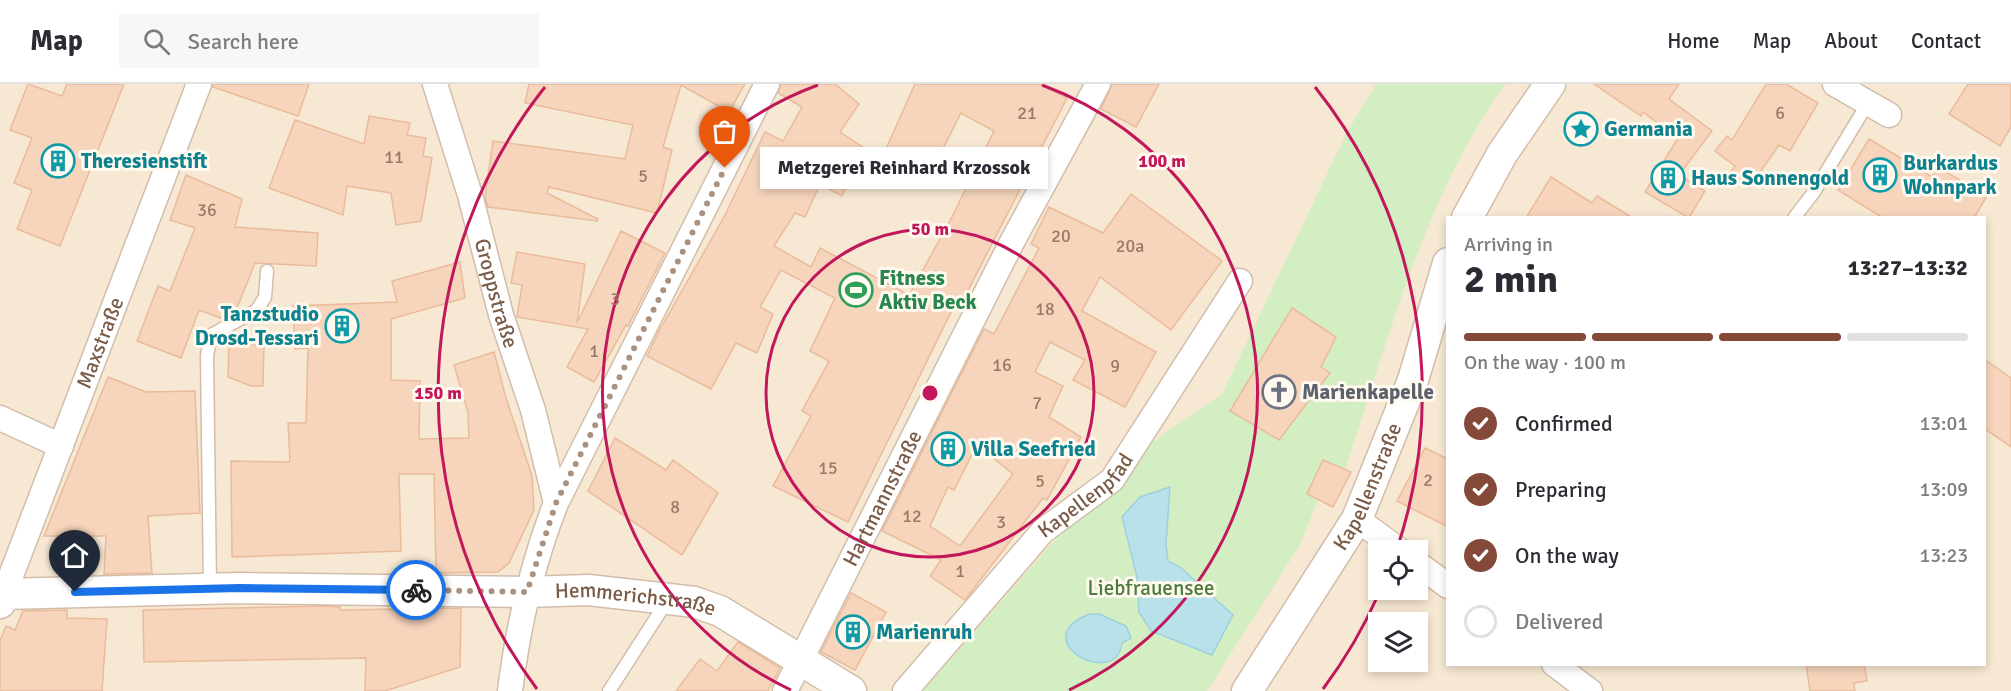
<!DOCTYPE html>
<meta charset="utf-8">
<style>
body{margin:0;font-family:Signika,sans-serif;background:#f7f7f7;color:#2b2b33;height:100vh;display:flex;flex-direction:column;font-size:22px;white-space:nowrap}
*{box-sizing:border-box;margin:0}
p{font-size:20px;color:#7c7c81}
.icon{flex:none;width:33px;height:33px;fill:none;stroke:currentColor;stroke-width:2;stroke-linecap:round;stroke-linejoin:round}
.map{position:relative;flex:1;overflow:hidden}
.panel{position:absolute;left:1446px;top:132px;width:540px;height:450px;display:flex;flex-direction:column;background:#fff;border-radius:0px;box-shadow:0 3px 9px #0003}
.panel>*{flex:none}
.tools{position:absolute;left:1368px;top:456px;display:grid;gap:12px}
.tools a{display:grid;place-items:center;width:60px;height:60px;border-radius:0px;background:#fff;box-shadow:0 3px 9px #0003;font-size:30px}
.pin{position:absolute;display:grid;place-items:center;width:51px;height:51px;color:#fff;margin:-62px -26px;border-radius:50% 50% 50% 0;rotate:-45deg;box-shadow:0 0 6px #0007}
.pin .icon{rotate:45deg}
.courier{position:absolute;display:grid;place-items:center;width:60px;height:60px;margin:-30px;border:4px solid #1a73e8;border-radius:50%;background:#fff;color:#222;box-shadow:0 2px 8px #0007}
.bubble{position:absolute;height:42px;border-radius:0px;background:#fff;box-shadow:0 3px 9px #0003;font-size:20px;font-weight:800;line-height:42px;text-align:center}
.overview em{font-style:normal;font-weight:800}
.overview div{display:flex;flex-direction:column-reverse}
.overview{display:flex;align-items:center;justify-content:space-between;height:102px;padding:0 18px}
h1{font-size:39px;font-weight:800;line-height:45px}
.bar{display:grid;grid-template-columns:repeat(4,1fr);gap:9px 6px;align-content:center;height:72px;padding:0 18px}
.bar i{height:8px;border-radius:4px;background:#e1e1e2}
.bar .selected{background:#85493a}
.bar p{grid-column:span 4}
ol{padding:0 18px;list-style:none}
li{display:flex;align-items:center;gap:18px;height:66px}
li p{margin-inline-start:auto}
li .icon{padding:6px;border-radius:50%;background:#85493a;color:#fff;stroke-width:4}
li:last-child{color:#7c7c81}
li i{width:33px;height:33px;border:3px solid #e1e1e2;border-radius:50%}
header{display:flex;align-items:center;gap:36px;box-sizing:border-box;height:84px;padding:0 30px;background:#fff;border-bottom:2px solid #e1e1e2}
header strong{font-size:28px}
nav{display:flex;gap:33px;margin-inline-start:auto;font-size:21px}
.search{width:420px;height:54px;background:#f7f7f7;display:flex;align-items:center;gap:15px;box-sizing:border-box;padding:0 21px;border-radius:0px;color:#7c7c81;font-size:22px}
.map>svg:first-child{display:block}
.residential{fill:#f7e8d4;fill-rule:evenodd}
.green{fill:#d3eec3}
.water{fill:#b9e1ea;stroke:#9ed1dd;stroke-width:1.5}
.building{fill:#f6d5bc;stroke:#eabb9a;stroke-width:1.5;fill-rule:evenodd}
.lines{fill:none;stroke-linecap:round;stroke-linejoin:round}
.service-casing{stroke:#d2bdab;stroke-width:15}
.minor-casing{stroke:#d2bdab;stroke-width:27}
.tertiary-casing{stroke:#d2bdab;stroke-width:33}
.service{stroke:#fff;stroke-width:12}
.minor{stroke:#fff;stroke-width:24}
.tertiary{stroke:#fff;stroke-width:30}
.done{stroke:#a99280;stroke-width:6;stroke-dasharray:0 10.8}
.route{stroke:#1a73e8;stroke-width:8}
.ring{fill:none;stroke:#c2185b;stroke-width:3}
.labels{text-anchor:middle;stroke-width:6;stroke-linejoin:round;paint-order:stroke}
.number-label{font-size:18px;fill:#9a7a65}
.culture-label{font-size:21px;font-weight:bold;fill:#0d838f;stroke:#fff9ef;text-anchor:start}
.leisure-label{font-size:21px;font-weight:bold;fill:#27864d;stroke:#fff9ef;text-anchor:start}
.street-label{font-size:21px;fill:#7b5c48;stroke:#fff9ef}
.worship-label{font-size:21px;font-weight:bold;fill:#5b616d;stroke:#fff9ef;text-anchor:start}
.park-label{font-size:21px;fill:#4c7b3c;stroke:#fff9ef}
.centre{fill:#c2185b;stroke:#fff9ef;stroke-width:3}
.ring-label{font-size:18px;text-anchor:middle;font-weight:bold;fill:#c2185b;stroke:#fff9ef;stroke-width:6;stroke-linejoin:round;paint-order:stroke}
</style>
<header>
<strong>Map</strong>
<div class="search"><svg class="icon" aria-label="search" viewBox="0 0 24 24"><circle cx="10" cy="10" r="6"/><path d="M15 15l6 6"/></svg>Search here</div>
<nav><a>Home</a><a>Map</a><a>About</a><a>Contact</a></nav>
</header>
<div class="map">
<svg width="2011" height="607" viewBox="0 0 2011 607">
<rect width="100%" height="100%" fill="#fef6e7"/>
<path class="residential" d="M0,0H2011V607H0ZM1448,134H1984V580H1448ZM1378,466H1418V506H1378ZM1378,538H1418V578H1378Z"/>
<path class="green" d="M1376,0H1505C1423,115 1389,256 1344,388L1327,394L1300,461L1207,607H923L1124,377L1222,310L1347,48Z"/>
<g class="water">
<path d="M1170,403L1166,460L1168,477L1180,483L1233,531L1212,571L1151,547L1139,528L1137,493L1122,433L1140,413Z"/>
<path d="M1090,530H1099L1126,542L1131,554L1122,559C1116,607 1023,555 1090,530Z"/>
</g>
<g class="building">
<path d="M28,0L62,12L67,0H124L60,162L17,145L32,106L14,99L32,54L10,46Z"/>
<path d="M213,0H309L298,32L213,3Z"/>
<path d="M529,0H745L729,28L681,1L663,63L672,66L657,129L549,103L547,109L598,135L597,137L488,123L485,114L493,57L625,75L633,41L525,19Z"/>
<path d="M781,0H835L859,20L840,48L864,64L842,112L820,100L805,133L795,129L774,162L811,183L820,164L909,211L952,133L994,47L961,29L929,93L885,67L915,0H1040L1067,14L961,220L956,218L848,438L773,402L811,332L802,327L829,277L810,267L835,214L781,186L760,223L773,230L757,269L736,259L711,305L647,272L659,247L724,133L765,48L783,57L802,23L778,9Z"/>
<path d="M1112,0H1159L1136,43L1101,25Z"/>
<path d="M1594,0H1679L1669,15L1712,47L1679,91L1705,107L1689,134L1645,108L1678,54L1643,28L1641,32Z"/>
<path d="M1766,0H1786L1818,19L1790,67L1779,61L1749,104L1729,90L1735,82L1715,67L1727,52L1732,56Z"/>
<path d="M1968,0H2011V43L2000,62L1949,30Z"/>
<path d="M369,32L410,39L407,51L426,54L423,72L432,74L421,137L396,141L391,109L347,102L343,131L269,104L295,36L364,60Z"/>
<path d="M1869,55L1932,93L1938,83L1987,112L1974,134H1883L1838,106Z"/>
<path d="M186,91L242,115L235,143L318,149L316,182L255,179L235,229L223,235L199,226L181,274L137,257L158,202L170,207L195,144L170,136Z"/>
<path d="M1551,93L1592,119L1597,112L1633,134H1526Z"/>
<path d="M1131,110L1222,177L1171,246L1100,193L1082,227L1156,268L1125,323L1073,296L1085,276L1050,258L1035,288L1063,302L1049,333L1081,353L1047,416L1043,414L965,516L930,492L941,476L882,447L984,245L994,250L1039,164L1031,160L1049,123L1103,149ZM977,361L1013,390L960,462L930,442L948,403L954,406Z"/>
<path d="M621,147L665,169L628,242L626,241L594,298L567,283L588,245L517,233L522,201L511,199L517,168L585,180L577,239Z"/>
<path d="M460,178L465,214L391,235V296L420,297L419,355L469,354L468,328L454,281L494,268L506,314L532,392L534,426L509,479L498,488L436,489L434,390H399L401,467L232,473L231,377L290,378L288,339H306L308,264L295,265L293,222L397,218L392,197Z"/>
<path d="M1292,224L1336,253L1321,283L1330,289L1279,356L1230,327Z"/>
<path d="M229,259L264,260L263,302H251L228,293Z"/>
<path d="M1984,275L2011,294V363L1984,344Z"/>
<path d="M108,293L146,308L195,307L200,429L148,432L152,489L104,490L106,452H44Z"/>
<path d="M615,354L666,386L673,376L718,409L682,471L588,407Z"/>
<path d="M1425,364L1448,375V443L1397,417Z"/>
<path d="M1323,376L1351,388L1333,423L1307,410Z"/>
<path d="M851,509L886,528L855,586L821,568Z"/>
<path d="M324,522L340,523V526L461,524L460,583L385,607H365L366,574L144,578L143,526Z"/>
<path d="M67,526V534L107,535L102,607H0V557L6,542L15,546L23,527Z"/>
<path d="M738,558L780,584L768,607H676L700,575L717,587Z"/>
<path d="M1806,580H1864L1867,597L1854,599L1855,607H1810Z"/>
</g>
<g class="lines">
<g class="service-casing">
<g id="service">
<path d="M1794,134L1814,108L1868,19"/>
<path d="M210,504L207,272L211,251L257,226L265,213L267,187"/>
<path d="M609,607L667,517"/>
</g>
</g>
<g class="minor-casing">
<g id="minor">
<path id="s1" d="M435,0L470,111L501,231L533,326L556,419"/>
<path d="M1835,0L1889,31"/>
<path d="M0,334L61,362"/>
<path d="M1357,435L1399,466"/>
<path d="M1418,480L1448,502"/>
<path id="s2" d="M0,509L4,510L199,0"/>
<path d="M1554,580L1590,607"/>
<path d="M510,607C518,542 532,480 556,419L767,0"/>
<path id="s3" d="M785,607L1012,158L1098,0"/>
<path id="s4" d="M905,607L1043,447L1112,396L1240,197"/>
</g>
</g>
<g class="tertiary-casing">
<g id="tertiary">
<path d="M1467,134L1502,70L1550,0"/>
<path id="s5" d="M0,519L4,510L240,504L527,508L588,506L669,515L694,518L720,527L851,607"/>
<path id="s6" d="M1247,607L1357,435L1413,296L1448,179"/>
</g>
</g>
<use href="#service" class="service"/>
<use href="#minor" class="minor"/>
<use href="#tertiary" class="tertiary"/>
</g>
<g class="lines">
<path class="done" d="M416,506L527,508L556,419L725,84"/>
<path class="route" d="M75,508L240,504L416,506"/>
</g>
<g class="ring">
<circle cx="930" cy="309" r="164"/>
<path d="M791 606A328 328 0 0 1 818 1M1042 1A328 328 0 0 1 1069 606"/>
<path d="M1379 509A492 492 0 0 1 1323 605M537 605A492 492 0 0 1 545 3M1315 3A492 492 0 0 1 1397 465"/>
</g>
<defs>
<g id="sight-ring" transform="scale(1.725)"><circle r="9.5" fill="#fff9ef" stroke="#0f9aa8" stroke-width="1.5"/><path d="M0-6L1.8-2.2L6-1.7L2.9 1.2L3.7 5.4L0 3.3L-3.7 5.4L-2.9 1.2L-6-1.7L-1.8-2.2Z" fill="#0f9aa8"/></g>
<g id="building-ring" transform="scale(1.725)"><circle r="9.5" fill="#fff9ef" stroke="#0f9aa8" stroke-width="1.5"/><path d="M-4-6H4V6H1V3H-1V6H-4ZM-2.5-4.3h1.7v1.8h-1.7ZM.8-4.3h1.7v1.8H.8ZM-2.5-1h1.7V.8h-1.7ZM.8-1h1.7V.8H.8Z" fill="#0f9aa8"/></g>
<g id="stadium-ring" transform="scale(1.725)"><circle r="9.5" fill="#fff9ef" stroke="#2e9e5b" stroke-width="1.5"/><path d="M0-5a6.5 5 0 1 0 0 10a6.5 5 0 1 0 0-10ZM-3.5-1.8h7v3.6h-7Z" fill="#2e9e5b"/></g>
<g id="church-ring" transform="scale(1.725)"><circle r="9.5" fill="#fff9ef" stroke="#6b7280" stroke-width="1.5"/><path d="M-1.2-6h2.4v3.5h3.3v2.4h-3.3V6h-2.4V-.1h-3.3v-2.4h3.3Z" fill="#6b7280"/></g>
</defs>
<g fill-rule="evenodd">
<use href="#sight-ring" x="1581" y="45"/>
<use href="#building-ring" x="58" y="77"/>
<use href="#building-ring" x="1880" y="91"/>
<use href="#building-ring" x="1668" y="94"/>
<use href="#stadium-ring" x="856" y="206"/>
<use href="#building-ring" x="342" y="242"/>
<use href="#church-ring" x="1279" y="308"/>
<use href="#building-ring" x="948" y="365"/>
<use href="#building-ring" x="853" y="548"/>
</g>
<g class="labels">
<g class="number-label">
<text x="1027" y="35">21</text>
<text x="1780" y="35">6</text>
<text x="394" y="79">11</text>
<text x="643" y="98">5</text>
<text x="207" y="132">36</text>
<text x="1061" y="158">20</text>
<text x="1130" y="168">20a</text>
<text x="615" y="221">3</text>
<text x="1045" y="231">18</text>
<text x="594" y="273">1</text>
<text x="1002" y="287">16</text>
<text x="1115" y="288">9</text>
<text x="1037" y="325">7</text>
<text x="828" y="390">15</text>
<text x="1428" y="402">2</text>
<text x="1040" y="403">5</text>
<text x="675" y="429">8</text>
<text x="912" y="438">12</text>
<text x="1001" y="444">3</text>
<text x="960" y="493">1</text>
</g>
<g class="culture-label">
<text x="1604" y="52">Germania</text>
<text x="81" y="84">Theresienstift</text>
<text x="1903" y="86">Burkardus<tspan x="1903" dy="24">Wohnpark</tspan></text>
<text x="1691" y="101">Haus Sonnengold</text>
<text x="319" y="237" text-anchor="end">Tanzstudio<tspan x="319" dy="24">Drosd-Tessari</tspan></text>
<text x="971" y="372">Villa Seefried</text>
<text x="876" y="555">Marienruh</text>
</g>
<g class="leisure-label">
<text x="879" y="201">Fitness<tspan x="879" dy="24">Aktiv Beck</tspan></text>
</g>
<g class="street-label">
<text dy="7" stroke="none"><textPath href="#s1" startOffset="218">Groppstraße</textPath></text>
<text dy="7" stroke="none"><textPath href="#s2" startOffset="273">Maxstraße</textPath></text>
<text dy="7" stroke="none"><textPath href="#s6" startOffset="238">Kapellenstraße</textPath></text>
<text dy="7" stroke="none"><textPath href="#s4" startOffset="267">Kapellenpfad</textPath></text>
<text dy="7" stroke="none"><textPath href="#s3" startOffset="216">Hartmannstraße</textPath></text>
<text dy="7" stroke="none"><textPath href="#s5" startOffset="642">Hemmerichstraße</textPath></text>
</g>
<g class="worship-label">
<text x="1302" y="315">Marienkapelle</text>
</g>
<g class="park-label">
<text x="1151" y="511">Liebfrauensee</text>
</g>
</g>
<circle cx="930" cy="309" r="9" class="centre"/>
<g class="ring-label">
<text x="1162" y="83">100 m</text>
<text x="930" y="151">50 m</text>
<text x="438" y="315">150 m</text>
</g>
</svg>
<div class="tools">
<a><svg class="icon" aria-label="locate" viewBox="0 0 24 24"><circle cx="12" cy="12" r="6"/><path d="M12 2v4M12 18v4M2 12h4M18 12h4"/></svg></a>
<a><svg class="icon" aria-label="layers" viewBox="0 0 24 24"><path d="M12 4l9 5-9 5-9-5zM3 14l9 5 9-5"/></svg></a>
</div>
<div class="pin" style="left:725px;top:84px;background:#ea580c"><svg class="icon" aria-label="bag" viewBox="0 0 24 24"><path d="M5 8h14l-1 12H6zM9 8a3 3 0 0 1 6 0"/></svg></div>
<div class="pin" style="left:75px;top:508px;background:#1f2937"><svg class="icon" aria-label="home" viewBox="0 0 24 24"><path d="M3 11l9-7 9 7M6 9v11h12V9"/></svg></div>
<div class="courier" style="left:416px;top:506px"><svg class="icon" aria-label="bike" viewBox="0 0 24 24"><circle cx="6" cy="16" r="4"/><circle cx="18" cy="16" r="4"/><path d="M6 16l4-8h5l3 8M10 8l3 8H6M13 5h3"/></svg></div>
<div class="bubble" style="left:760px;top:63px;width:288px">Metzgerei Reinhard Krzossok</div>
<section class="panel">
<div class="overview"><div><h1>2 min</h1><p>Arriving in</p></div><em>13:27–13:32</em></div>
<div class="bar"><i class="selected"></i><i class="selected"></i><i class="selected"></i><i></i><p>On the way · 100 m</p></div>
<ol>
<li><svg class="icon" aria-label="check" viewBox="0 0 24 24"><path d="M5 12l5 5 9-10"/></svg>Confirmed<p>13:01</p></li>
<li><svg class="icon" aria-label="check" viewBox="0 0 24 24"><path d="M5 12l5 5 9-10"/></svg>Preparing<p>13:09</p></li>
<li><svg class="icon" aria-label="check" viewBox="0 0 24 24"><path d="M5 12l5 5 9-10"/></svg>On the way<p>13:23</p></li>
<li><i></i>Delivered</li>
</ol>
</section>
</div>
